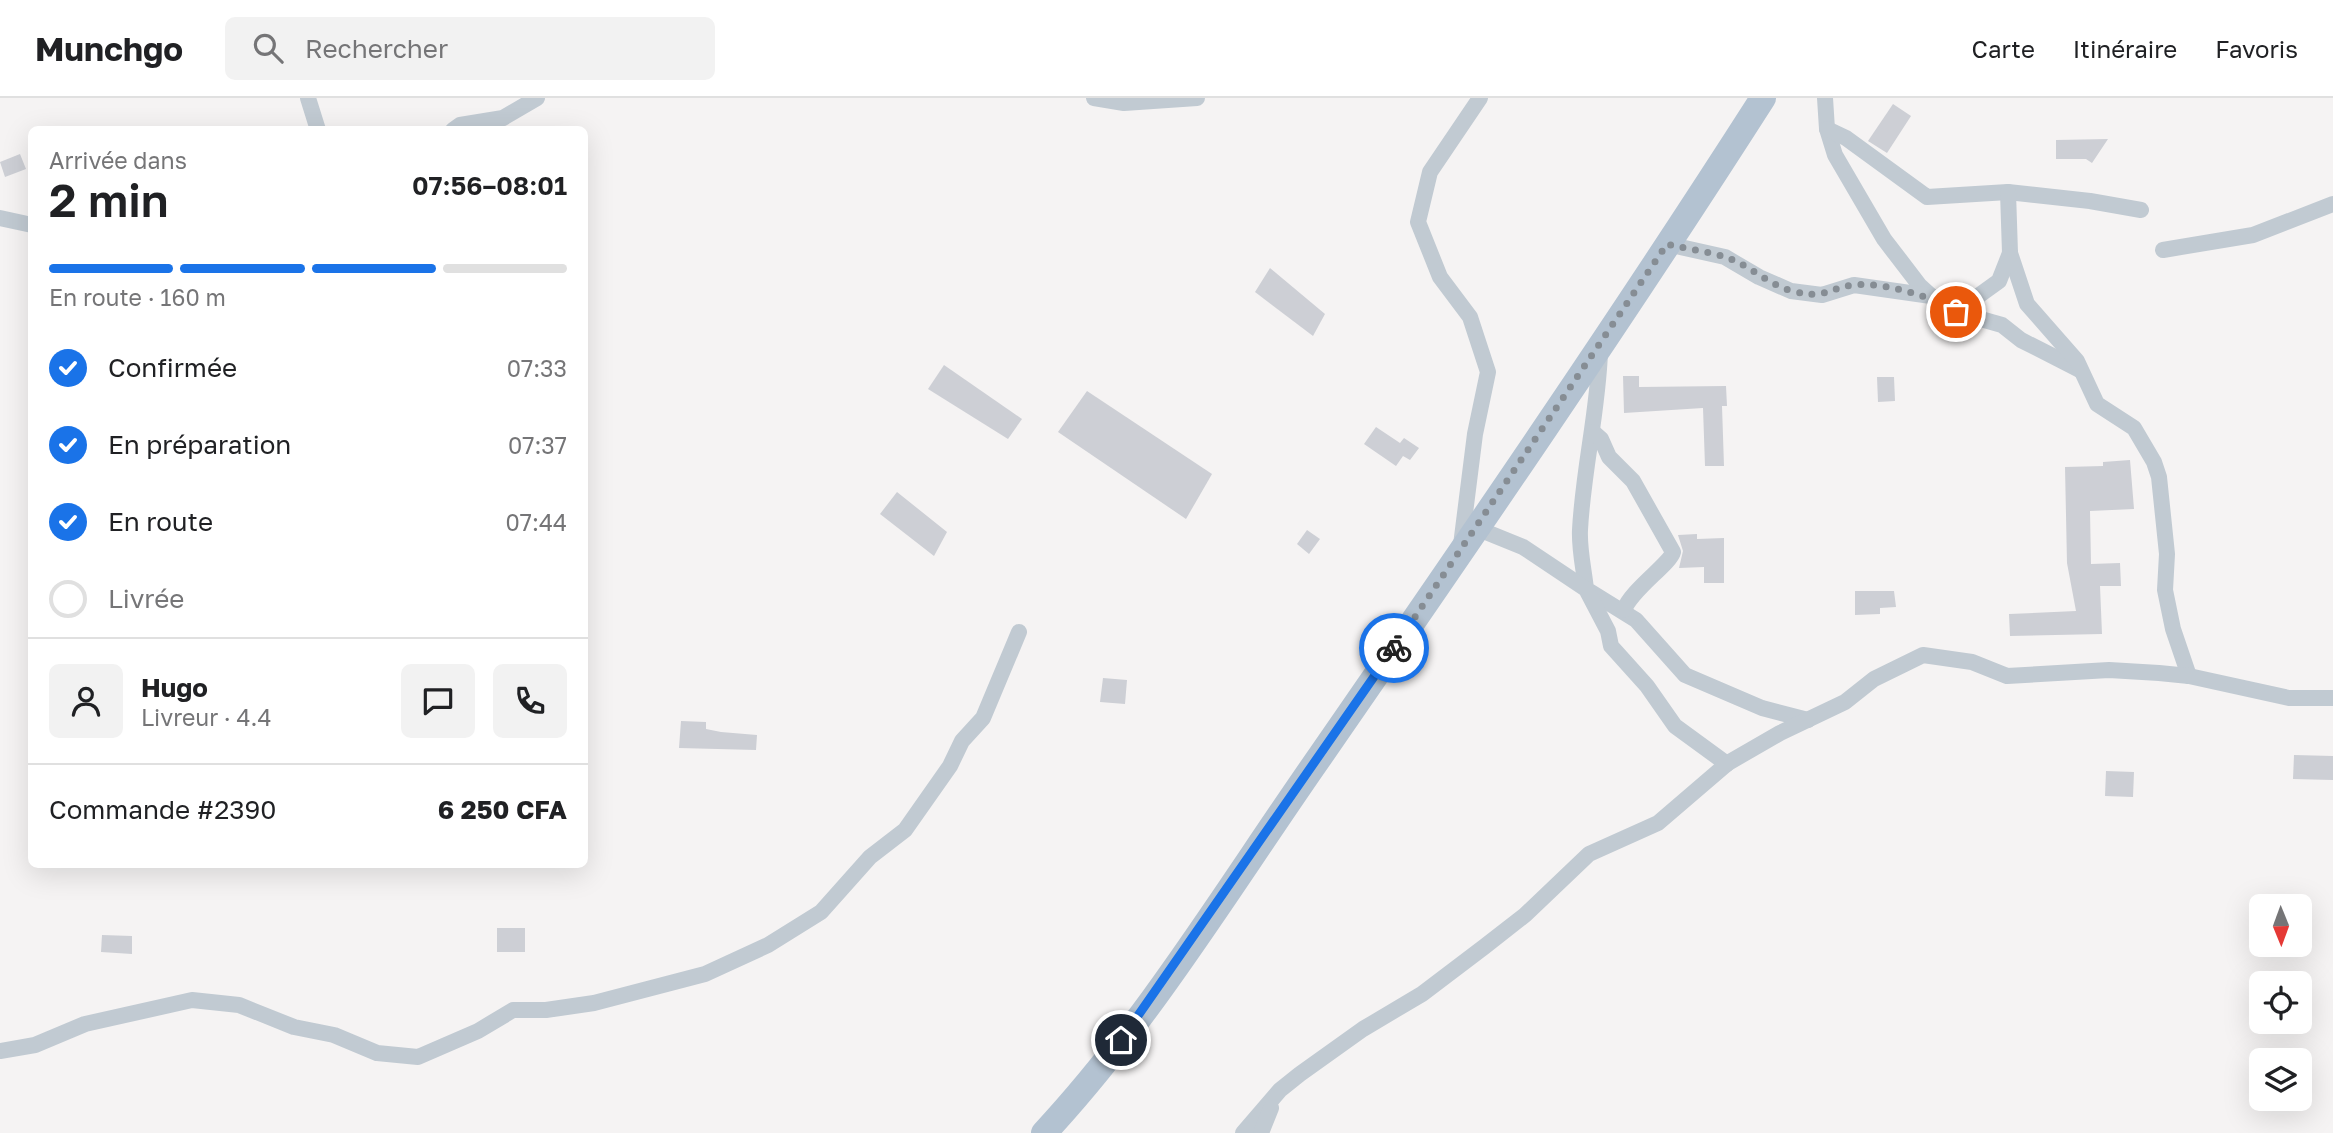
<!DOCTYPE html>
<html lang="fr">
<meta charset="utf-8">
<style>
body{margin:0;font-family:"Golos Text",sans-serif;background:#f2f2f2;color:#202124;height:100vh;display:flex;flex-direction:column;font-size:26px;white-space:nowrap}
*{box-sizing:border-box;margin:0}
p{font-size:23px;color:#757577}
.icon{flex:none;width:38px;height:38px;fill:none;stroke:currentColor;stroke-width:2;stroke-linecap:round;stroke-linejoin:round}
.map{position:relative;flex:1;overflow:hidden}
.sheet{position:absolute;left:28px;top:28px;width:560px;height:742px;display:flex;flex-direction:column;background:#fff;border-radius:10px;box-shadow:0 7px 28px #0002}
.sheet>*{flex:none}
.needle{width:46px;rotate:179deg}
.fabs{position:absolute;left:2249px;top:796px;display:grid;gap:14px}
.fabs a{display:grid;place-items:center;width:63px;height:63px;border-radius:10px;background:#fff;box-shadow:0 7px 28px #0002;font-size:35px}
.pin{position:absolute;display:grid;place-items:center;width:60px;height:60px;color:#fff;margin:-30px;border:4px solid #fff;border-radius:50%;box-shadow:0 2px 7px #0007}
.courier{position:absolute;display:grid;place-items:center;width:70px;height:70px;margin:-35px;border:5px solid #1a73e8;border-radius:50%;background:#fff;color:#222;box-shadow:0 2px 9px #0007}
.overview em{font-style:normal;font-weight:600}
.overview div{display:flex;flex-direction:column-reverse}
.overview{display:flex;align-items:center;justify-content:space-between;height:119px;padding:0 21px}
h1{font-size:46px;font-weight:600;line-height:52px}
.bar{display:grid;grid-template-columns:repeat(4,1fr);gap:10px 7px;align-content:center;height:84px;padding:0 21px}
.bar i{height:9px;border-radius:5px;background:#e0e0e0}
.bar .on{background:#1a73e8}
.bar p{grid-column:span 4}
.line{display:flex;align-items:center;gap:18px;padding:0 21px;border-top:2px solid #e0e0e0}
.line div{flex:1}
.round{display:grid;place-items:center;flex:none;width:74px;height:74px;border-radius:10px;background:#f2f2f2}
ol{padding:0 21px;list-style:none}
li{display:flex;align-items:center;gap:21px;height:77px}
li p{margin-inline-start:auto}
li .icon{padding:7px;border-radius:50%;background:#1a73e8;color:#fff;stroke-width:4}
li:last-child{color:#757577}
li i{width:38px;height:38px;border:4px solid #e0e0e0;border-radius:50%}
header{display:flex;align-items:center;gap:42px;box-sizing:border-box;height:98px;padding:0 35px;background:#fff;border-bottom:2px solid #e0e0e0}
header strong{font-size:33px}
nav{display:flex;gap:38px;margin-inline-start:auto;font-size:24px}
.search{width:490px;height:63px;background:#f2f2f2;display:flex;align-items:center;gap:18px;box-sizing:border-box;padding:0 24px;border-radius:10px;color:#757577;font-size:26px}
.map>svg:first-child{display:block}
.building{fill:#cdcfd5}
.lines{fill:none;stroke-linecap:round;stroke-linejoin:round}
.minor{stroke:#c1cad2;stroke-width:16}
.primary{stroke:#b3c2d1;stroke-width:26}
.done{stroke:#868d94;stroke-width:7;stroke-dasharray:0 12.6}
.route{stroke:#1a73e8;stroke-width:9}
</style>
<header>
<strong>Munchgo</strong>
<div class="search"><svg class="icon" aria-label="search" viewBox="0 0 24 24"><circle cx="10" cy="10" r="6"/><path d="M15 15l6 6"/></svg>Rechercher</div>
<nav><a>Carte</a><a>Itinéraire</a><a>Favoris</a></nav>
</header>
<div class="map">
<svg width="2333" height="1035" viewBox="0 0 2333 1035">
<rect width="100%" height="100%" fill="#f5f3f3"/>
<g class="building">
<path d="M1893,6L1911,18L1887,55L1868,43Z"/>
<path d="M2108,41L2092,65L2086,61H2056V42Z"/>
<path d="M20,56L26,71L5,79L0,64Z"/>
<path d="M1270,170L1325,216L1313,238L1255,194Z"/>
<path d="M944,267L1022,321L1008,341L928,291Z"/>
<path d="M1623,278H1639V289L1726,288L1727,308H1722L1724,368H1705L1703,310L1624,315Z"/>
<path d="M1877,279H1894L1895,303L1878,304Z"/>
<path d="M1087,293L1212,376L1186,421L1058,334Z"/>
<path d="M1376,329L1400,345L1404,340L1419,350L1410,362L1403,358L1396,368L1364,346Z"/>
<path d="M2130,362L2134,411L2090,413L2091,466L2120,465L2121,488H2100L2102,536L2010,538L2009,516L2076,513L2067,465L2065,369L2103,368V364Z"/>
<path d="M897,394L947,434L934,458L880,416Z"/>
<path d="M1307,432L1320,441L1309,456L1297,446Z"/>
<path d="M1697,436V441L1724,440V485H1704V469L1679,470L1683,453L1678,437Z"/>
<path d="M1855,493H1894L1896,509L1880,510V516L1855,517Z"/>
<path d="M1103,580L1127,582L1125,606L1100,604Z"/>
<path d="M681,623L706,624V631L721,634L757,637L756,652L679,650Z"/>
<path d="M2294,657L2333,658V682L2293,681Z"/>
<path d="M2106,673L2134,674L2133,699L2105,698Z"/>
<rect x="497" y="830" width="28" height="24"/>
<path d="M102,837L132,838V856L101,854Z"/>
</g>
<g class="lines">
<g class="minor">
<path d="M308,0L318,32"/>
<path d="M1094,0L1124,5L1197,0"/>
<path d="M1825,0L1827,31L1835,57L1884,141L1920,188L1931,198L1956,214L2002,227L2021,242L2080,272"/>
<path d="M1827,31L1846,40L1927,99L2008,94L2090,103L2141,112"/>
<path d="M453,32L460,27L503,20L537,0"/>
<path d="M2008,94L2010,155L2027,206L2077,263L2097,306L2134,330L2154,364L2159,379L2167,456L2165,492L2173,531L2189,578"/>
<path d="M0,120L32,127"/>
<path d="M1667,146L1725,159L1759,179L1791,193L1822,197L1854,187L1931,198"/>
<path d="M2163,152L2253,137L2333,106"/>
<path d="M1956,214L1999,183L2010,155"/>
<path d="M1600,254C1598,314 1583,372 1580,432C1579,451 1584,472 1586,491L1636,522L1685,577L1762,610L1808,622"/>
<path d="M1593,334L1601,341L1609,359L1633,383L1673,454C1670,466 1631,492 1624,512"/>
<path d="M1479,428L1486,434L1523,449L1586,491L1608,533L1611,548L1647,588L1675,628L1727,666"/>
<path d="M1461,447L1475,336L1488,274L1470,219L1440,179L1418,124L1430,74L1480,0"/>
<path d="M0,953L35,947L85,926L192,902L239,907L294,929L334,937L377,955L418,959L478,933L513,912H546L594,905L705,876L768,847L821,814L870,759L905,732L950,668L962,643L983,620L1019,534"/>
<path d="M1243,1035L1280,992L1300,976L1363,931L1422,896L1484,849L1525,817L1589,756L1658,725L1728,665L1780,635L1845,604L1874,581L1923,557L1972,564L2007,578L2109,572L2159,575L2189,578L2289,600H2333"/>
<path d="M1261,1035L1271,1010"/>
</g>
<path class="primary" d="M1044,1035C1150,921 1232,784 1321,657C1471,440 1621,222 1763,0"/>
</g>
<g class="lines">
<path class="done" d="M1394,550L1667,146C1686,151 1707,153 1725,159C1748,166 1767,186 1792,193C1825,202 1827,190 1854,187C1884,184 1931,198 1956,214"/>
<path class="route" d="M1121,942L1394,550"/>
</g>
</svg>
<div class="fabs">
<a><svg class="needle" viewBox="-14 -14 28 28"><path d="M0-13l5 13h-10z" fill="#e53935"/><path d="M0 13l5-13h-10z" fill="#757577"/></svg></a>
<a><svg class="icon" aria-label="locate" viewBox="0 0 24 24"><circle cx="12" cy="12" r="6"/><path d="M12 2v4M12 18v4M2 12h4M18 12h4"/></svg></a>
<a><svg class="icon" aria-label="layers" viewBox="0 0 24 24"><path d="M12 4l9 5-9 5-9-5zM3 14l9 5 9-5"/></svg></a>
</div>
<div class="pin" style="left:1956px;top:214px;background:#ea580c"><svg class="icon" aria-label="bag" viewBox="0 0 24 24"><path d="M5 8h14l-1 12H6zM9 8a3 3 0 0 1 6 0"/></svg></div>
<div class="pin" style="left:1121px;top:942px;background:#1f2937"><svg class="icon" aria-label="home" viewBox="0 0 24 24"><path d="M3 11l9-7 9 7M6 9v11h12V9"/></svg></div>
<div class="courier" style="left:1394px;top:550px"><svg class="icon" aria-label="bike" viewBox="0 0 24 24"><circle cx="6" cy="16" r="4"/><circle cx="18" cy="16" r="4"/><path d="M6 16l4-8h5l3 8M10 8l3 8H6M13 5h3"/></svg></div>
<section class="sheet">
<div class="overview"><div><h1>2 min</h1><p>Arrivée dans</p></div><em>07:56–08:01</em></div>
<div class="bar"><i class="on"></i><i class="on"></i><i class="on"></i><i></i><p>En route · 160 m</p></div>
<ol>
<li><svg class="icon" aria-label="check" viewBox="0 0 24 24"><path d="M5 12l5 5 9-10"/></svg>Confirmée<p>07:33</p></li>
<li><svg class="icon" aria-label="check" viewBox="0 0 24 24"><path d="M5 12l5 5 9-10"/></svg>En préparation<p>07:37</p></li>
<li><svg class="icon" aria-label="check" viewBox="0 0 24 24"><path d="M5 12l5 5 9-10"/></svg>En route<p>07:44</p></li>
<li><i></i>Livrée</li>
</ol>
<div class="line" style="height:126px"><a class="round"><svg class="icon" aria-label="person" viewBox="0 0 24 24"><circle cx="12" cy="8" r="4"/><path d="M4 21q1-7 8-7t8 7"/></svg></a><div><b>Hugo</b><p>Livreur · 4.4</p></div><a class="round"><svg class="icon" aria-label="chat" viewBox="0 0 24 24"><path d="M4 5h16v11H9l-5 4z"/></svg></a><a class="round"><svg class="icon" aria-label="phone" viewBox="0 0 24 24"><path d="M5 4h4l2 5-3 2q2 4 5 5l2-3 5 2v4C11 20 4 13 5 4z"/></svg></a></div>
<div class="line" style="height:91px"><div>Commande #2390</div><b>6 250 CFA</b></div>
</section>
</div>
